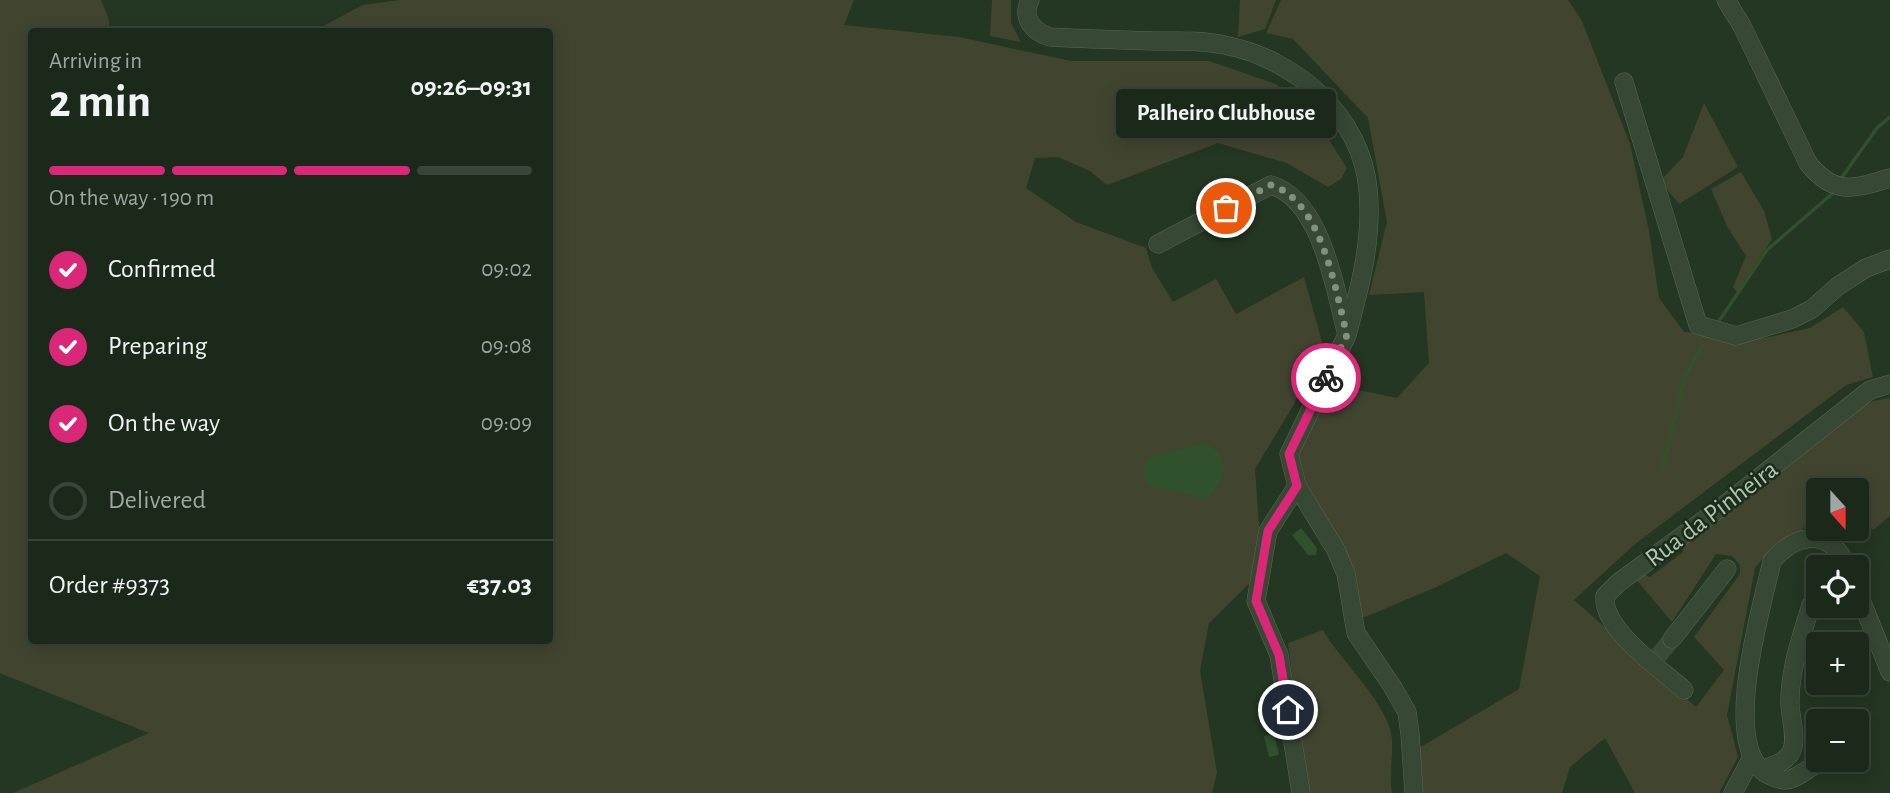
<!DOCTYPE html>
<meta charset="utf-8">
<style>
body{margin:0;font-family:"Alegreya Sans",sans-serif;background:#283527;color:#f1f3f6;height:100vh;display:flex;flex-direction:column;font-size:26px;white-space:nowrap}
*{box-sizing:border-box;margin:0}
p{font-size:23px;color:#a0a6a2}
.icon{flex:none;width:38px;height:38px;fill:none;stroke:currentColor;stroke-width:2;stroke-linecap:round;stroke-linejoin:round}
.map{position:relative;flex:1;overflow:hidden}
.sheet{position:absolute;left:28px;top:28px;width:525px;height:616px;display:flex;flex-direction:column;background:#1b291a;border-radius:7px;box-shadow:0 4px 18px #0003,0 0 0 2px #394539}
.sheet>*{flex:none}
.needle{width:46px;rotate:159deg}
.controls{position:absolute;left:1806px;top:478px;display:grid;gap:14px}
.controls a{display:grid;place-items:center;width:63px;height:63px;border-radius:7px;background:#1b291a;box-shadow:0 4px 18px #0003,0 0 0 2px #394539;font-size:35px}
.pin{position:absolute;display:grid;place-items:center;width:60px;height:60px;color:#fff;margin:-30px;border:4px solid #fff;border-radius:50%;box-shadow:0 2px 7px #0007}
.courier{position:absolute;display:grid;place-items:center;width:70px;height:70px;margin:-35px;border:5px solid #db2777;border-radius:50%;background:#fff;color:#222;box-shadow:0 2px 9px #0007}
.bubble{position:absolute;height:49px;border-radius:7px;background:#1b291a;box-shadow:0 4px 18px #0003,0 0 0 2px #394539;font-size:23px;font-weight:700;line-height:49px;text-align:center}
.summary em{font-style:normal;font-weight:700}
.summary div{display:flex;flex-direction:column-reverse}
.summary{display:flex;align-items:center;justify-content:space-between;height:119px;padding:0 21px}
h1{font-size:46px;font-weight:700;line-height:52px}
.bar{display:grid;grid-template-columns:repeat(4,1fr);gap:10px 7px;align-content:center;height:84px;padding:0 21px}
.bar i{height:9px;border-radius:5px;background:#394539}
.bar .on{background:#db2777}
.bar p{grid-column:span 4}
.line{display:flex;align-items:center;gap:18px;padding:0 21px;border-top:2px solid #394539}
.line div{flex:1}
ol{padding:0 21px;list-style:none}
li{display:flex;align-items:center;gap:21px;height:77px}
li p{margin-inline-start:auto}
li .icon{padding:7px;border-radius:50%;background:#db2777;color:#fff;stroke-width:4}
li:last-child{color:#a0a6a2}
li i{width:38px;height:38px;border:4px solid #394539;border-radius:50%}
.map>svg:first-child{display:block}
.green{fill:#414530}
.water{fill:#2f512c}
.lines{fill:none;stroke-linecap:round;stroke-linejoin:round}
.stream{stroke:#2f512c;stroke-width:3.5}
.minor-tunnel{stroke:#394c37;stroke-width:18;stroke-dasharray:18 9;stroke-linecap:butt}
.minor-casing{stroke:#576856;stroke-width:19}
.minor{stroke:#374835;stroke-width:18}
.done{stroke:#80937e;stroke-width:7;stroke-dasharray:0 12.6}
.route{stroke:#db2777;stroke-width:9}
.labels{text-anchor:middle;stroke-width:5;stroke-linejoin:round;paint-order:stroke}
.street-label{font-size:26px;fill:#b1c4b0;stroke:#1c2c1b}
</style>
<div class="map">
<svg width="1890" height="793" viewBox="0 0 1890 793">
<rect width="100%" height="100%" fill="#243722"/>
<g class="green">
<path d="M0,0H101L108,17L110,31L32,32V640H550V32L314,31L363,5L400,0H854L844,25L959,37L1071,61H1209L1276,84L1322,129L1347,168L1341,179L1328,187L1287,163L1218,143L1107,185L1090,171L1058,157L1035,158L1026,188L1076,222L1146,248L1152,268L1173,302L1216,279L1236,314L1304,277L1322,342L1294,404L1255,469L1260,539L1253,580L1209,623L1200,671L1217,773L1212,793H13L149,733L0,673Z"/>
<path d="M992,0H1011V23L1021,42L990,36Z"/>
<path d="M1240,0H1276L1265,29L1238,37Z"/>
<path d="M1281,0H1568L1582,21L1630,144L1649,231L1659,298L1684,332L1765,338L1810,328L1843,307L1864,332L1873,377L1846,385L1635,544L1574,600L1696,707L1724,670L1694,637L1740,574V565L1732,556L1716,554L1672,622L1635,578L1640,572L1650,577L1683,552L1684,543L1853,411L1873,401L1890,398V516L1873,530L1857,509V490H1842L1839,486L1833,490H1818V499L1814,502L1801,533C1781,540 1768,551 1755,568L1727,715L1738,757L1719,793H1635L1605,738L1570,767L1562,793H1418L1414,751L1519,689L1540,576L1506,553L1434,588L1360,619L1301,489L1293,459L1334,385L1397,398L1429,363L1424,292L1369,295L1387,222L1368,118L1293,39L1266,33Z"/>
<path d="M1704,103L1738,167L1679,204L1660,181L1683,157Z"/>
<path d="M1741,172L1764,211L1772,239L1737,292L1733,287L1746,256L1727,226L1711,189Z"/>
<path d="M1323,630C1341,662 1389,704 1392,739C1393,757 1389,775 1392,793H1307L1288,643Z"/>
</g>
<g class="water">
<path d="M1203,443C1232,452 1226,484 1206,499C1197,498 1192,495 1184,493C1161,486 1148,497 1143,465L1153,456Z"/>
<path d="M1301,528L1317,548L1316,555H1308L1292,535Z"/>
<path d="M1274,734L1279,755L1269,757L1264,736Z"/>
</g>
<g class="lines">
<g class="stream">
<path d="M1840,180L1877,128L1890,117"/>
<path d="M1719,321L1767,250L1833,193"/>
<path d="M1662,471L1685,376L1703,345"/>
</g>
<path class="minor-tunnel" d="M1658,656L1672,639"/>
<g class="minor-casing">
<g id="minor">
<path d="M1030,0C1021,18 1033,32 1050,37C1085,39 1120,40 1156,41C1178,41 1202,40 1224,45C1294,58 1361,115 1368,189C1373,239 1360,287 1347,335"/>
<path d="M1726,0L1742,26L1808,163C1834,196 1854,189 1890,178"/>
<path d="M1624,82L1698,325L1736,336L1792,319L1812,309L1838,286L1866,268L1890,259"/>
<path d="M1158,244L1271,185C1322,200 1335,290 1347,335L1289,454L1297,486L1336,550L1346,574L1356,633L1392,686L1407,712L1410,734L1414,793"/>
<path d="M1297,486L1268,531L1256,601L1279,655L1301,793"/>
<path d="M1857,590L1890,672"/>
<path d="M1672,639L1727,569"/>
<path d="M1684,690C1661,669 1602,630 1605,596L1618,583L1727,503L1870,390L1890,384"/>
<path d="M1822,760C1812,765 1797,780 1785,780C1778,780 1771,776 1765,773C1721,741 1762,607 1772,561C1796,533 1831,527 1847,567"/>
<path d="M1762,770C1771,766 1784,763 1790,754C1798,742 1791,720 1790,706C1789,671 1801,638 1811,605"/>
<path d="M1733,793L1751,759"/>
</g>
</g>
<use href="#minor" class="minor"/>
</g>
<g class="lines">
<path class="done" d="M1226,208L1271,185C1322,201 1335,289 1347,335L1326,378"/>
<path class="route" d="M1288,710L1279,655L1256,601L1268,531L1297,486L1289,454L1326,378"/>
</g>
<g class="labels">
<g class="street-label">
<text transform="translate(1711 513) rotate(-37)" y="9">Rua da Pinheira</text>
</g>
</g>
</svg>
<div class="controls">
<a><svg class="needle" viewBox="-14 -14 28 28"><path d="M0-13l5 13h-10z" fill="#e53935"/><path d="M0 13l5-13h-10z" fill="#a0a6a2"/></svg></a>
<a><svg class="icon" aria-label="locate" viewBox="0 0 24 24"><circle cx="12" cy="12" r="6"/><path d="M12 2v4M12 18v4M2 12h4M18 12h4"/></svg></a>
<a>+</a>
<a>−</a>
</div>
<div class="pin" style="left:1226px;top:208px;background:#ea580c"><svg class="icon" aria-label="bag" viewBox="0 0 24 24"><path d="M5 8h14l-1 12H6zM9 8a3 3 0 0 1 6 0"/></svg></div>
<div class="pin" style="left:1288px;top:710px;background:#1f2937"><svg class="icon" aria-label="home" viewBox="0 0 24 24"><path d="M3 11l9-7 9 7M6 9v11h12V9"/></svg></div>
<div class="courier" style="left:1326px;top:378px"><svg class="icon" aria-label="bike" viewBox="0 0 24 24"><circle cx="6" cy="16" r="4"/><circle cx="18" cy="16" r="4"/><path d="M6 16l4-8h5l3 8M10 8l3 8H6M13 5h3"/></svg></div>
<div class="bubble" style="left:1116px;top:89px;width:220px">Palheiro Clubhouse</div>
<section class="sheet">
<div class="summary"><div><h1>2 min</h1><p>Arriving in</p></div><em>09:26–09:31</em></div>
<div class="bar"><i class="on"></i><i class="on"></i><i class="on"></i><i></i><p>On the way · 190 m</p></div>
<ol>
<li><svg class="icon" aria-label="check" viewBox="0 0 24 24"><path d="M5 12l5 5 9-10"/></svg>Confirmed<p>09:02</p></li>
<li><svg class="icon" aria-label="check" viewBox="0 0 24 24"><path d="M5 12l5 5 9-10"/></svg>Preparing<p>09:08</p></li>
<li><svg class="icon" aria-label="check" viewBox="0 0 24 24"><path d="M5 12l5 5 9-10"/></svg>On the way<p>09:09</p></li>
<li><i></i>Delivered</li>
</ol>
<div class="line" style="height:91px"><div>Order #9373</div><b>€37.03</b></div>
</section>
</div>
